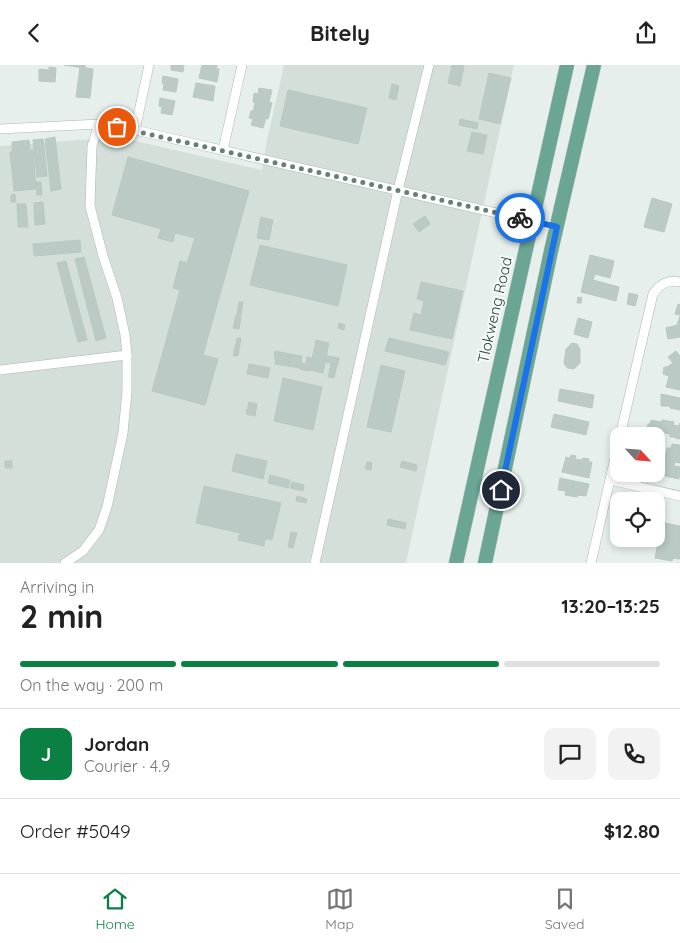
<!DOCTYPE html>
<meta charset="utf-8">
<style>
body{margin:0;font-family:Quicksand,sans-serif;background:#f2f2f2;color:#222;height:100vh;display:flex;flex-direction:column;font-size:19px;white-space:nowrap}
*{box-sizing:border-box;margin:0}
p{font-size:16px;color:#767676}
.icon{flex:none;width:28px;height:28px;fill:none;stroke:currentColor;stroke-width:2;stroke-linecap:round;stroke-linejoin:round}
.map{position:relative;height:498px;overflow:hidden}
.drawer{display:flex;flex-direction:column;background:#fff;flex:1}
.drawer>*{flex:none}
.needle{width:32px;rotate:116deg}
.buttons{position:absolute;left:610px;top:362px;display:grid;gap:10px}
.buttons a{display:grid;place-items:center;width:55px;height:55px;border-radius:10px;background:#fff;box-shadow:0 2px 8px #0003;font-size:25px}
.pin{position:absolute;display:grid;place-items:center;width:42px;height:42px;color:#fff;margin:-21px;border:2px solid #fff;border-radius:50%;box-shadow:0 1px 5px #0007}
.courier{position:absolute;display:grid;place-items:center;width:50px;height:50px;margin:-25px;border:4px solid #1a73e8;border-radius:50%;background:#fff;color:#222;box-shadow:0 1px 6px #0007}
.overview em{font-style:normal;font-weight:800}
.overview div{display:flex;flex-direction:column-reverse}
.overview{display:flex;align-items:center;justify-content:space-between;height:85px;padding:0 20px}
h1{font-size:32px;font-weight:800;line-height:38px}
.bar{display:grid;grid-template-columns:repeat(4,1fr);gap:8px 5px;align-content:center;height:60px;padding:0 20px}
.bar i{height:6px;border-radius:4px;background:#e0e0e0}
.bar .selected{background:#0b8043}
.bar p{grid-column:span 4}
.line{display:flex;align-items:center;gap:12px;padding:0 20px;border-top:1px solid #e0e0e0}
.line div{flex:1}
.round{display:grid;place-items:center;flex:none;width:52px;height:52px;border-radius:10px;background:#f2f2f2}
header{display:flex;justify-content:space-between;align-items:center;height:65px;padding:0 20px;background:#fff;font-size:22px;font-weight:800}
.dock{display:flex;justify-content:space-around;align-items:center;height:70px;border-top:1px solid #e0e0e0;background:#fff;font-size:14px;color:#767676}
.dock a{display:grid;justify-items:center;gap:2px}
.dock .selected{color:#0b8043}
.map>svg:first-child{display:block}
.built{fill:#d4dfda}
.building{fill:#bbcac4;stroke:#b8c9c2}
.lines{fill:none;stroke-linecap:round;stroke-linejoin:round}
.minor-casing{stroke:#a8b8b2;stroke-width:10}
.primary-casing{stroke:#c2cac8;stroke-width:15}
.minor{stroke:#fff;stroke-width:9}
.primary{stroke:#6aa596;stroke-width:14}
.done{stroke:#687f78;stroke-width:5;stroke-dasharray:0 9}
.route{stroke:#1a73e8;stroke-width:6}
.labels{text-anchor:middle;stroke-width:4;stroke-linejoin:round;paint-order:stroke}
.street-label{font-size:15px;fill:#24423a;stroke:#f7fbf9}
</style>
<header><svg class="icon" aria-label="back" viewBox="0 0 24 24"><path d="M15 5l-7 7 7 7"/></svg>Bitely<svg class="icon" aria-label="share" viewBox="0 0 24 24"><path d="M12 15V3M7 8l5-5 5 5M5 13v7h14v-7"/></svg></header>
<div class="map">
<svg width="680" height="498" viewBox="0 0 680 498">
<rect width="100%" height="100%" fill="#e6efeb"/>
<path class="built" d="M284,0H514L406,498H0V81L118,72L262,105L267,75Z"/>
<g class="building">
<path d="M64,0H85V3Z"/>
<path d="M171,0H184L183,7L171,5Z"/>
<path d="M202,0H217L216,4H219L217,17L199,13Z"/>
<path d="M452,0L464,1L460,21L448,18Z"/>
<path d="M49,2L56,3L55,17L39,16V4L49,5Z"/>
<path d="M80,2L93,4L90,33L76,32Z"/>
<path d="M489,8L511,13L500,59L479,54Z"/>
<path d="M163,11L178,14L176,27L163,25L164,19L162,18Z"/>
<path d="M196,18L215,21L213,36L193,32Z"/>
<path d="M392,19L399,21L396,35L389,33Z"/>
<path d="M259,23L272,25L269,37L272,38L268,54L266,53L263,63L251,60L253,54L249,53L251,46H253L255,38L253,37L254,28L258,29Z"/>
<path d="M288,25L367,43L358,79L280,61Z"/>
<path d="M160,33L175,36L172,50L161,48L162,42L159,41Z"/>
<path d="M460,54L478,58L477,64L459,60Z"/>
<path d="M472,67L487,70L483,89L467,86Z"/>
<path d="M55,72L61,124L51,126L45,74Z"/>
<path d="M43,74L47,111L37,112L33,75Z"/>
<path d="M29,75L30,84L12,86V77Z"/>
<path d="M33,85L36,124L14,126L10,87Z"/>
<path d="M128,92L249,126L203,290L218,294L205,340L152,326L180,225L173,223L180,196L187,198L195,173L175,168L173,177L158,173L161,164L112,150Z"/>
<path d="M36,117H41L42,130H37Z"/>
<path d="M15,129L16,137H11V130Z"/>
<path d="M652,133L672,139L664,167L644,162Z"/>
<path d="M43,137L45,159L35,160L34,138Z"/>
<path d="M17,139H26L28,162H18Z"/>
<path d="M425,151L430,159L419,167L413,159Z"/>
<path d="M261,152L273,155L269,175L257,173Z"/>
<path d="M80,175L81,187L34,191L33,179Z"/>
<path d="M260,180L347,200L338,241L250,220Z"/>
<path d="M590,190L614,196L610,213L595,209L593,215L619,222L616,236L581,227Z"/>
<path d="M84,192L106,273L96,276L75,194Z"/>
<path d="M66,196L87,275L78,277L57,198Z"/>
<path d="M421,217L463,226L452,274L410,265L414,248L421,250L424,236L417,234Z"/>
<path d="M629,228L638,230L635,241L627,239Z"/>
<path d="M578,232L582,233L581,238H577Z"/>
<path d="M239,237H243L241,250L237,249Z"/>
<path d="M678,239L680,240V250L675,249Z"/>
<path d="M236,250L241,251L239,264L233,263Z"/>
<path d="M680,251V272L668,274L666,263L677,260Z"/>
<path d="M578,253L592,257L588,273L574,269Z"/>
<path d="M339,258L345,260L344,265L338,263Z"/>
<path d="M237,273H241L238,291H233Z"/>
<path d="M389,273L449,287L445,300L385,286Z"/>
<path d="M316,275L329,278L323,308L310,305Z"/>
<path d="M572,278L577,279L580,284V298L574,304L567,303L564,298L566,284Z"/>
<path d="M275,286L290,289L288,301L275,299L276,294L274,293Z"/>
<path d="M676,286L680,291V325L666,322L669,311L663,309L664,302H667L673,298L668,292Z"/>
<path d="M290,289L302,291L300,303L288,301Z"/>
<path d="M327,291L339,293L338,300L326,297Z"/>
<path d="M307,292L312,293L309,306L300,304L301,298L306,299Z"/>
<path d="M249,299L270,303L268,313L247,309Z"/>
<path d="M331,299L337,300L334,313L328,312Z"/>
<path d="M381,300L405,306L391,367L367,362Z"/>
<path d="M283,313L322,322L313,365L274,356Z"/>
<path d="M560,324L594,330L592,343L558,336Z"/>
<path d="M661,329L680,333V345L670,343V341H661Z"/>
<path d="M249,337L257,339L255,351L246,349Z"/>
<path d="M554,349L589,357L586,370L551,362Z"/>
<path d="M651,355L662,357L660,367L647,364L648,359H650Z"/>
<path d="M662,355L674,357L673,360L679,361L680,358V374L675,373L676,372H670V369L660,367Z"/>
<path d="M672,379L680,380V398L675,397L674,401L680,402L679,414L665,411V407L662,406L667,383H671Z"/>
<path d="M236,389L267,396L263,414L232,406Z"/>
<path d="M571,390L576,391L575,394L582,395L583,393L589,394L588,397H592L589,413L562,407L566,392L570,393Z"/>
<rect x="5" y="396" width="7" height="7"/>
<path d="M402,396L417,400L416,406L400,402Z"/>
<path d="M367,397L372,398L371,405L365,404Z"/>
<path d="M270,410L290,415L288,423L268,418Z"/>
<path d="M560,413L574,416L571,431L565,430L566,426L558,425Z"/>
<path d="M574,416L589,419L586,431L578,430L577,432L571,431Z"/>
<path d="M292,417L304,420L303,426L290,423Z"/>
<path d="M204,421L281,438L272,475L265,474L264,481L238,475L240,468L196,458Z"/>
<path d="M297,431L307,434L306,438L296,436Z"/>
<path d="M388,454L406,458L405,464L387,460Z"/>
<path d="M665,458L680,461V494L673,493L672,496L655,493L658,478L663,479Z"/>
<path d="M291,467L297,468L293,483L288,482Z"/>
</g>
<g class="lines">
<g class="minor-casing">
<g id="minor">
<path d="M0,64L99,59L135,65L557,162"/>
<path d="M135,65L149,0"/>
<path d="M223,85L242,0"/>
<path d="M0,305L127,290"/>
<path d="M620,371L653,229C660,219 668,214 680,217"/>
<path d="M610,415L680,431"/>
<path d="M65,498L83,486L99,465L107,442L123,368L127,326V290L125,270L117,233L103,191L90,141L92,81L99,59"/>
<path d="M315,498L398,125L429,0"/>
<path d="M591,498L619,375"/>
</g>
</g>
<g class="primary-casing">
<g id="primary">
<path d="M456,498L567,0"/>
<path d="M485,498L551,186L594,0"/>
</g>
</g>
<use href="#minor" class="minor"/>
<use href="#primary" class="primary"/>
</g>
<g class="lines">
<path class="done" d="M117,62L520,153"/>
<path class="route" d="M501,425L557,162L520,153"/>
</g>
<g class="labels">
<g class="street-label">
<text transform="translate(495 245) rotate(-77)" y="5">Tlokweng Road</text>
</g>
</g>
</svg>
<div class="buttons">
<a><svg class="needle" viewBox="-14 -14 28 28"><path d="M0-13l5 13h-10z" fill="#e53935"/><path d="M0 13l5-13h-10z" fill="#767676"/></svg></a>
<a><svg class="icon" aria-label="locate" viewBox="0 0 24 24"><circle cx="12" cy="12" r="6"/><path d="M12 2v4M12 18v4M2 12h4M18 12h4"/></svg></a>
</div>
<div class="pin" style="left:117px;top:62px;background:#ea580c"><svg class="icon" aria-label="bag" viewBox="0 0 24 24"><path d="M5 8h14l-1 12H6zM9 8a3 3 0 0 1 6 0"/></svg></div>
<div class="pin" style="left:501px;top:425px;background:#1f2937"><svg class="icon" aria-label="home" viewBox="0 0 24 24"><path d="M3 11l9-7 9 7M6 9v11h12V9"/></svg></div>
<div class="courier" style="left:520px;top:153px"><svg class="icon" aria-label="bike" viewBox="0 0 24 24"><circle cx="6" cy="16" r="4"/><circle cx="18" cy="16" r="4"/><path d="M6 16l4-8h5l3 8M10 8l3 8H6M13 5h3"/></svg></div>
</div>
<section class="drawer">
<div class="overview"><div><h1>2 min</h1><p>Arriving in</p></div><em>13:20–13:25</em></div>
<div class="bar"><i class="selected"></i><i class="selected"></i><i class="selected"></i><i></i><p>On the way · 200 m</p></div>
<div class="line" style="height:90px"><b class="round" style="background:#0b8043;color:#fff">J</b><div><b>Jordan</b><p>Courier · 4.9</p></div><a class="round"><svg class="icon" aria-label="chat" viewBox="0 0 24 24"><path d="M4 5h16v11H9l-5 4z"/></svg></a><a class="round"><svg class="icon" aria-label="phone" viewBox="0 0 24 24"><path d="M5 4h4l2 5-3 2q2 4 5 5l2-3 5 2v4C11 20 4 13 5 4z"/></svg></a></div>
<div class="line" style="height:65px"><div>Order #5049</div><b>$12.80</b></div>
</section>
<nav class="dock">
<a class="selected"><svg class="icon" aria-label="home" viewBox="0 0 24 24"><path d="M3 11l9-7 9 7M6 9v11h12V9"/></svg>Home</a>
<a><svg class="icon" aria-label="map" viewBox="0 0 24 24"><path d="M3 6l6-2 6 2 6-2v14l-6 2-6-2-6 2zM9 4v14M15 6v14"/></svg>Map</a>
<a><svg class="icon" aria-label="saved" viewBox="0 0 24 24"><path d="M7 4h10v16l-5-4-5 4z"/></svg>Saved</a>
</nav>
